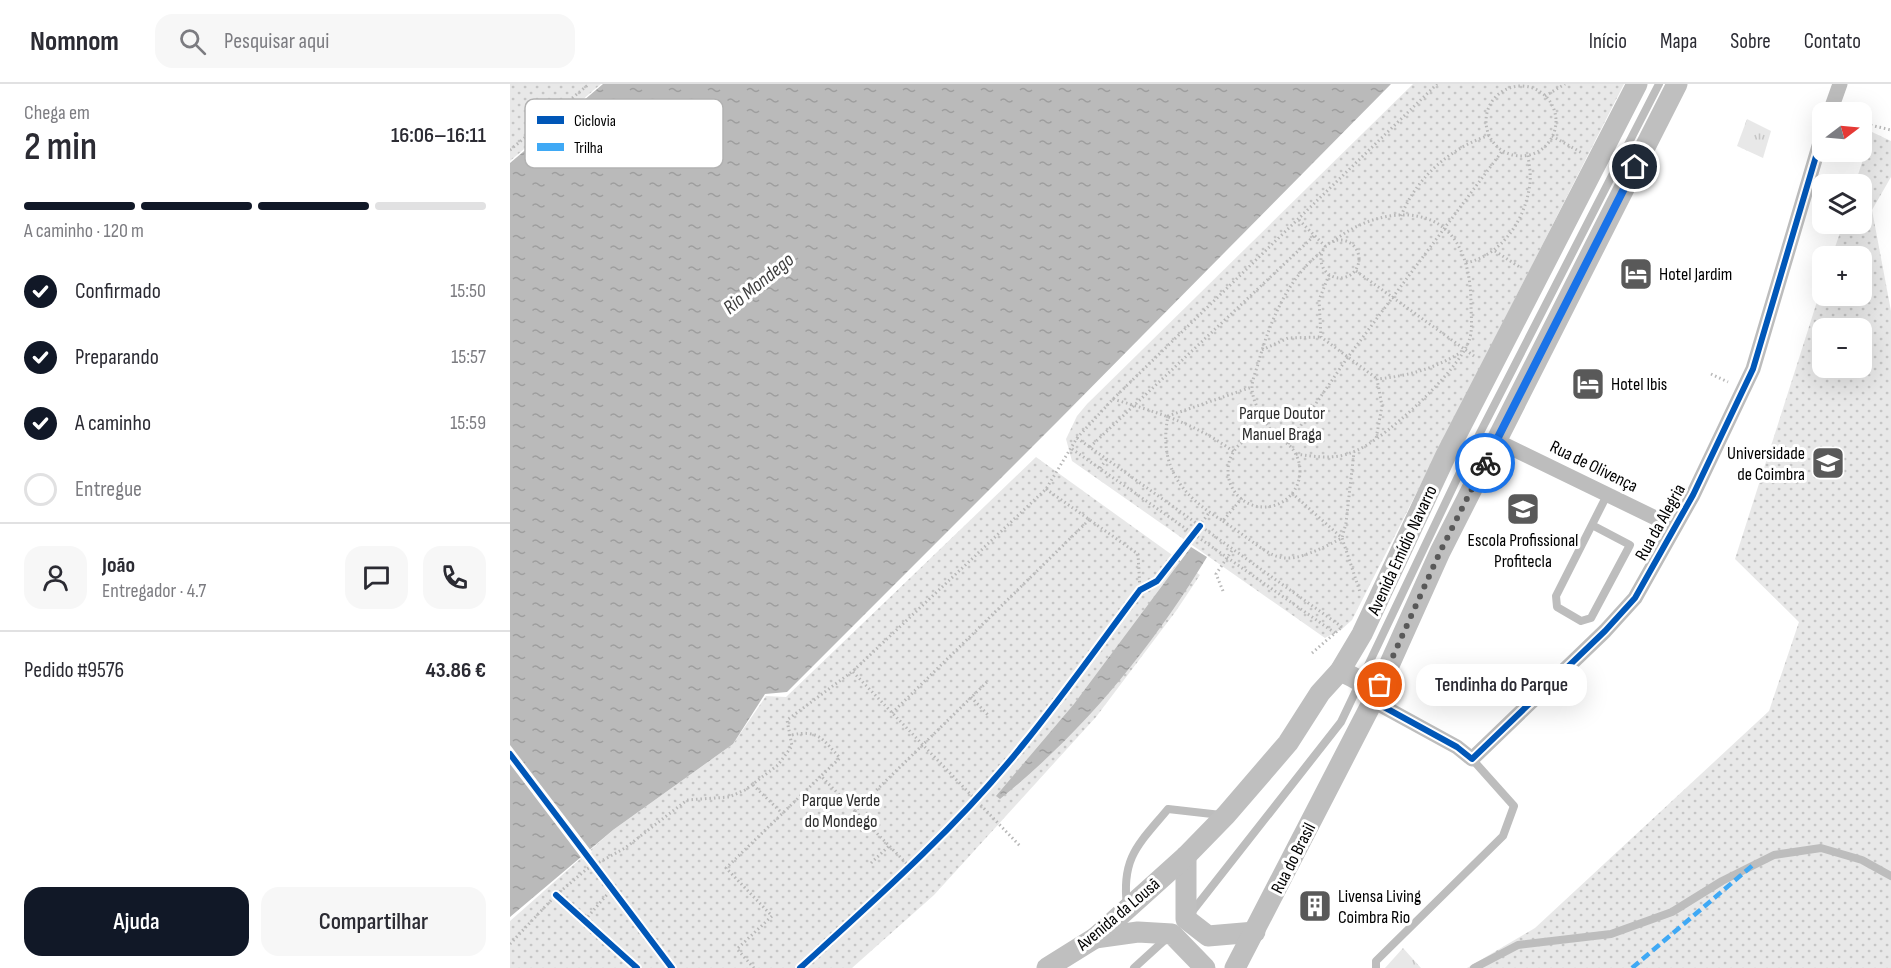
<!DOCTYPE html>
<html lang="pt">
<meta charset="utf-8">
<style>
body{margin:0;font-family:"Sofia Sans Condensed",sans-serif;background:#f7f7f7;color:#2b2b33;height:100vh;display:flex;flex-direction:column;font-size:22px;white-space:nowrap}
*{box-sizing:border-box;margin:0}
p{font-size:20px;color:#7c7c81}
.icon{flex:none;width:33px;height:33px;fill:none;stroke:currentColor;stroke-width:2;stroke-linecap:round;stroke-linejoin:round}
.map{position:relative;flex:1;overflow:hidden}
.details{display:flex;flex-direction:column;background:#fff;width:510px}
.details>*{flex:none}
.needle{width:39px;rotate:74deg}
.fabs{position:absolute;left:1302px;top:18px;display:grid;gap:12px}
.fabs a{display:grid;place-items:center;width:60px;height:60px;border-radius:12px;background:#fff;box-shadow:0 6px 24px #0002;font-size:30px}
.pin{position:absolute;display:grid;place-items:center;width:51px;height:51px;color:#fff;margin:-26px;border:3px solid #fff;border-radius:50%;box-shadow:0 2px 6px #0007}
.courier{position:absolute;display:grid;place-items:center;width:60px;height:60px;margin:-30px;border:4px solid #1a73e8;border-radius:50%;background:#fff;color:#222;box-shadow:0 2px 8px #0007}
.bubble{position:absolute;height:42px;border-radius:18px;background:#fff;box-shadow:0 6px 24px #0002;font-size:20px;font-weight:600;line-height:42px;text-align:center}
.overview em{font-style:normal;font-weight:600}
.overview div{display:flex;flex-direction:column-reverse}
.overview{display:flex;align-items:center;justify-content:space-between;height:102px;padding:0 24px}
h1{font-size:39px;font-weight:600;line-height:45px}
.bar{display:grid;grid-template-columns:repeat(4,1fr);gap:9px 6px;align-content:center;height:72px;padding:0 24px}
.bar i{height:8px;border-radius:4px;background:#e1e1e2}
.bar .selected{background:#111827}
.bar p{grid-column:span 4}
.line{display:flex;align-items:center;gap:15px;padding:0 24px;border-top:2px solid #e1e1e2}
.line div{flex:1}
.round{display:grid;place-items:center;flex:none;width:63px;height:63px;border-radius:18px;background:#f7f7f7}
ol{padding:0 24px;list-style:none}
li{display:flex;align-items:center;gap:18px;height:66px}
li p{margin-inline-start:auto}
li .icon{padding:6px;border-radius:50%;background:#111827;color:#fff;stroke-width:4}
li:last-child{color:#7c7c81}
li i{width:33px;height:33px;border:3px solid #e1e1e2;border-radius:50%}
.action{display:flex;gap:12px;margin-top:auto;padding:12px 24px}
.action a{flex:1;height:69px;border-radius:18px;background:#111827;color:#fff;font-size:24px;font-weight:600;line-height:69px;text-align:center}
.action a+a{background:#f7f7f7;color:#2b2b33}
header{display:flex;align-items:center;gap:36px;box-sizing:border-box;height:84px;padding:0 30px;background:#fff;border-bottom:2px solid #e1e1e2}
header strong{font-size:28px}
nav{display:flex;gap:33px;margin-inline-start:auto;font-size:21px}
.search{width:420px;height:54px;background:#f7f7f7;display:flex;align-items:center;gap:15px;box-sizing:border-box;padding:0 21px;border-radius:18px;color:#7c7c81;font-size:22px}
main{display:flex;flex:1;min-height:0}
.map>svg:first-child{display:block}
.grass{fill:url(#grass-tufts)}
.park{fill:url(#park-dots);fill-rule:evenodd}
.water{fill:url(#water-ripples)}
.pier{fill:#fff}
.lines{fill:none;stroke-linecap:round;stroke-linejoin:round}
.path{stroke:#b8b8b8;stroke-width:3;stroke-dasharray:1.5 3;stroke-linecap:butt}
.lane{stroke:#bdbdbd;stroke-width:8}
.street{stroke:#bdbdbd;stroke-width:15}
.secondary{stroke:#bfbfbf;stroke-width:21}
.path-bridge{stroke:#b8b8b8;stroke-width:3;stroke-dasharray:1.5 3;stroke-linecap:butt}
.quiet{stroke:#3fa9f5;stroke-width:4.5;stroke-dasharray:9 4.5;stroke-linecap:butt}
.cycleway-casing{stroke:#fff;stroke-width:10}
.cycleway{stroke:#0057b8;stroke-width:6}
.done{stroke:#595959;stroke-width:6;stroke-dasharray:0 10.8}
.route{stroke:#1a73e8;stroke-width:8}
.labels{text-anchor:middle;stroke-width:6;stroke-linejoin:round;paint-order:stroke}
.poi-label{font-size:18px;fill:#000;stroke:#fff;text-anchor:start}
.park-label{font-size:18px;fill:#2d2d2d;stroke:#fff}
.street-label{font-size:18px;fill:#000;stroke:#fff}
.water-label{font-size:20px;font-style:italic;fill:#3e3e3e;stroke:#fff}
.key{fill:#fff;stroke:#b2b2b2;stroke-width:1.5}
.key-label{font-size:16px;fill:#000}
</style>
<header>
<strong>Nomnom</strong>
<div class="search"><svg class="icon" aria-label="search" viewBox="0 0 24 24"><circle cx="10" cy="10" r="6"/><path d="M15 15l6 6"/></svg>Pesquisar aqui</div>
<nav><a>Início</a><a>Mapa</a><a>Sobre</a><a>Contato</a></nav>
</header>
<main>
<section class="details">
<div class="overview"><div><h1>2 min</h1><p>Chega em</p></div><em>16:06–16:11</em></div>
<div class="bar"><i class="selected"></i><i class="selected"></i><i class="selected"></i><i></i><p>A caminho · 120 m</p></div>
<ol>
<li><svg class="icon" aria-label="check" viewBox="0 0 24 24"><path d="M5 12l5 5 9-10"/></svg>Confirmado<p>15:50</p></li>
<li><svg class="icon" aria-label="check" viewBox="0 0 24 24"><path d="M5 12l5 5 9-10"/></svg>Preparando<p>15:57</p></li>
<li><svg class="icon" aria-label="check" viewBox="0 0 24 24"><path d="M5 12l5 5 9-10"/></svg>A caminho<p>15:59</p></li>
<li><i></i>Entregue</li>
</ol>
<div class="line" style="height:108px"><a class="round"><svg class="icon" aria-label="person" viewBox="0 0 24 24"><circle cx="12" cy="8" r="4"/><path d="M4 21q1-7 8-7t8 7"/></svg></a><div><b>João</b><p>Entregador · 4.7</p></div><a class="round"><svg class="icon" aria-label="chat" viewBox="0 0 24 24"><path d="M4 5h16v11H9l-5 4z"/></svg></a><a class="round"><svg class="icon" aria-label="phone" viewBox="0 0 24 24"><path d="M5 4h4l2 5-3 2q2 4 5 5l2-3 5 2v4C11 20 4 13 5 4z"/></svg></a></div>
<div class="line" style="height:78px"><div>Pedido #9576</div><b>43.86 €</b></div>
<div class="action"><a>Ajuda</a><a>Compartilhar</a></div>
</section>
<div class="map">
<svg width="1381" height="884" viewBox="0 0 1381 884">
<defs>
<pattern id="grass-tufts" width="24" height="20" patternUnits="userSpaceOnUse" patternTransform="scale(1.5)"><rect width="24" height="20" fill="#e8e8e8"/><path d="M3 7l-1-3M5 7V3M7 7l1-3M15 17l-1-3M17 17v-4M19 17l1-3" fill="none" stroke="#c5c5c5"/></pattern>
<pattern id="park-dots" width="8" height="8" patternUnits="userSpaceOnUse" patternTransform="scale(1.5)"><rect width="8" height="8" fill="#e8e8e8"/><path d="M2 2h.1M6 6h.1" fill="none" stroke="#c5c5c5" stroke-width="1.8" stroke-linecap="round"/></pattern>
<pattern id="water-ripples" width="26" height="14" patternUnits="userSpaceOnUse" patternTransform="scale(1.5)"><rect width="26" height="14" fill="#bababa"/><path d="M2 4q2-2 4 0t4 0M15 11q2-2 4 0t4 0" fill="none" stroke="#9e9e9e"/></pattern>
</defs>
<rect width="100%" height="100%" fill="#fff"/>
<g class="grass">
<path d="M1237,35L1261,47L1253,74L1227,62Z"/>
<path d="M893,864L911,884H875Z"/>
</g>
<g class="park">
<path d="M0,0H91L0,77Z"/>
<path d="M903,0H1114L842,536L832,545L815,554L562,377L556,355L567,332L577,320Z"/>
<path d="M1362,48L1381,57V93L1362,126L1381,227V884H957L1025,844L1259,627L1289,538L1225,475L1312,202V212H1352V172H1322L1333,140H1352V100H1345ZM1312,244H1352V284H1312Z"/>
<path d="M526,373L690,491L666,527L586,633L424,811L342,884H0V837L103,746L223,660L256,612L276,613Z"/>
</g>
<g class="water">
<path d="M93,0H881L549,336L277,608L255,610L223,660L103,746L0,833V79Z"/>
<path d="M681,463L697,473C641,565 574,647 490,715L486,712L564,620Z"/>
</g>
<path class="pier" d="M0,661L82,768L73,776L0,680Z"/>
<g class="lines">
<g class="path">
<circle cx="1011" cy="37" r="35"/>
<path d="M1035,12L1055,0"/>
<path d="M1352,39L1381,46"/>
<path d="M1042,52L1072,69"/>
<path d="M0,66L79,0"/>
<path d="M891,132C907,93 940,64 980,51"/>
<path d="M789,136L816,163"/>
<circle cx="830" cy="175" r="19"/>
<path d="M823,158C850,134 904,118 935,145C956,163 961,195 961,221C961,231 963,247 959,257C947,287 893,336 866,355"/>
<path d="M985,167L1011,184"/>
<path d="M956,179C992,171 1016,135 1020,99C1021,90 1019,80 1018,71"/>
<path d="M846,187L964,272"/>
<path d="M819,191L809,216L811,253L866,294"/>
<path d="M752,266L778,254L810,253"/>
<path d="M1201,290L1218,298"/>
<path d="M603,315C646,328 687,340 724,368"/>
<circle cx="754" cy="387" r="36"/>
<path d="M765,352C756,339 742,320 742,303C742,296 746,287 748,280C759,240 778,192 813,167"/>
<path d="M567,354L832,543"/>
<path d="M778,360L838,273L993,66"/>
<path d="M580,363L805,151"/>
<path d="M562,365L825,549"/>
<path d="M786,370C820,375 836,376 866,355L872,322L867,295C898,292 923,285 950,269"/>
<path d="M590,384L597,375"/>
<path d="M536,405L628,470L630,506"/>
<path d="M782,409L832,454L850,508"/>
<path d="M732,414L713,437C672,412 648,383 658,332L742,303"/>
<path d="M713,437C770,475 765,489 832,454L836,439L844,368"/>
<path d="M713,507L706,490L723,465"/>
<path d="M802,569L832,543"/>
<path d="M343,588L510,762"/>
<path d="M461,613L478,631"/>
<path d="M382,629L580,435"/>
<path d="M282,651C309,645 313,656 330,674L311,692"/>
<path d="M243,701L272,729"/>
<path d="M345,727L400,783"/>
<path d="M361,779L379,762"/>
<path d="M75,836L101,806L162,884"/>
<path d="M0,860L46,811L77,785L115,764L177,716L219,713L235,706L268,681L282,662L277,636L343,587L536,405L567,354L603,315L927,0"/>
<path d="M244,884L227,865L262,832L216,784L311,692L345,727L478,597"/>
<path d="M290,884C367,814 446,744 512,662C553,612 591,558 630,506L647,497L699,429"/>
</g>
<g class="lane">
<path d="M1082,441L1120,461L1081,534L1071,537L1047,523L1046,512L1097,411"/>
<path d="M617,822C611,773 629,760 658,725L711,731"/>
<path d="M681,829L831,638L954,380L1149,0"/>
<path d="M624,884L658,853"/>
<path d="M866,884V877L993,752L1004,722L962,675"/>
<path d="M964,884L1008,861L1101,850L1162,828L1212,797L1264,771L1311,764L1352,776L1381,792"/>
</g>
<g class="street">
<path d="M1320,28L1330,0"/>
<path d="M987,357L1164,443"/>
<path d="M863,617L947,663L962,675L1095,547L1125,514L1183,411L1243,285L1312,52"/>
</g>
<g class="secondary">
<path d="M830,587C847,595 857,598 863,617"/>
<path d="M676,772V835L698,852L745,848"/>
<path d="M585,854L628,848L662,850L695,884"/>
<path d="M537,884L585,854L676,772L716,731L778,659L810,609L830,587L852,550L936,371L1127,0"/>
<path d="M725,884L863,617L930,468L1167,0"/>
</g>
<path class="path-bridge" d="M0,670L101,806"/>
<path class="quiet" d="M1122,884L1243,781"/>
<g class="cycleway-casing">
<g id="cycleway">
<path d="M863,617L947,663L962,675L1095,547L1125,514L1183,411L1243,285L1312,52"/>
<path d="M0,670L162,884"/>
<path d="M46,811L127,884"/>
<path d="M290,884C367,814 446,744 512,662C553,612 591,558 630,506L647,497L690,442"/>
</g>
</g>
<use href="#cycleway" class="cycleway"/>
</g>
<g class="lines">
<path class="done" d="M870,601L930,468L975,379"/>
<path class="route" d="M975,379L1125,83"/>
</g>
<defs>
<g id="hotel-square" transform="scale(1.725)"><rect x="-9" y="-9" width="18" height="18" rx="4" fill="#595959" stroke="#fff"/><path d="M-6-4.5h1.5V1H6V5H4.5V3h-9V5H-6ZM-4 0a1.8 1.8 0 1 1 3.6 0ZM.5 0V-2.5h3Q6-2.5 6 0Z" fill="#fff"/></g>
<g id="university-square" transform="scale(1.725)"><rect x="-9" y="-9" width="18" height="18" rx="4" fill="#595959" stroke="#fff"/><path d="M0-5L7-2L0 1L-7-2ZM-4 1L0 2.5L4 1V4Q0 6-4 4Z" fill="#fff"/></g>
<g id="school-square" transform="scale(1.725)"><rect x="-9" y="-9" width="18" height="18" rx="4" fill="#595959" stroke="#fff"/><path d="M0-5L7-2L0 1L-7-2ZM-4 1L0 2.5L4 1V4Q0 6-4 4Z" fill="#fff"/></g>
<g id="building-square" transform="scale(1.725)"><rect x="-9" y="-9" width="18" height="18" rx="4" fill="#595959" stroke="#fff"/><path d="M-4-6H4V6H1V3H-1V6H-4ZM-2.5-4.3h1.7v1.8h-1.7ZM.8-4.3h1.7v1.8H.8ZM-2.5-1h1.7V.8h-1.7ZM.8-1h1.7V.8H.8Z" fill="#fff"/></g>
</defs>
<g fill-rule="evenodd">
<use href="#hotel-square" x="1126" y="190"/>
<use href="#hotel-square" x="1078" y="300"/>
<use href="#university-square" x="1318" y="379"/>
<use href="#school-square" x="1013" y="425"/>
<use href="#building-square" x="805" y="822"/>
</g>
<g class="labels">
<g class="poi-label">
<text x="1149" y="196">Hotel Jardim</text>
<text x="1101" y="306">Hotel Ibis</text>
<text x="1295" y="375" text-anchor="end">Universidade<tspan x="1295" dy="21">de Coimbra</tspan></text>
<text x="1013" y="462" text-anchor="middle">Escola Profissional<tspan x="1013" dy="21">Profitecla</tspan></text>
<text x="828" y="818">Livensa Living<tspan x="828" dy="21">Coimbra Rio</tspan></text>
</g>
<g class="park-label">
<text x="772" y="335">Parque Doutor<tspan x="772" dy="21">Manuel Braga</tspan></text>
<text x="331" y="722">Parque Verde<tspan x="331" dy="21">do Mondego</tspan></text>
</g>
<g class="street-label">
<text transform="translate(1084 382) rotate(26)" y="6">Rua de Olivença</text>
<text transform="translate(1150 438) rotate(-61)" y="6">Rua da Alegria</text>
<text transform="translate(892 466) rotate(-65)" y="6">Avenida Emídio Navarro</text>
<text transform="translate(783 774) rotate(-63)" y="6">Rua do Brasil</text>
<text transform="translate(608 830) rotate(-40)" y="6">Avenida da Lousã</text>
</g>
<g class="water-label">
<text transform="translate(248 199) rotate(-39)" y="7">Rio Mondego</text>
</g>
</g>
<rect x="15" y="15" width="198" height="69" rx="9" class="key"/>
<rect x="27" y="32" width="27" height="8" fill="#0057b8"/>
<rect x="27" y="59" width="27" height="8" fill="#3fa9f5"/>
<g class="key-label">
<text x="64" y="42">Ciclovia</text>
<text x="64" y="69">Trilha</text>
</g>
</svg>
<div class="fabs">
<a><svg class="needle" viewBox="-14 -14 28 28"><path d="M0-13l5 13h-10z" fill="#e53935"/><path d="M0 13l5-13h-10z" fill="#7c7c81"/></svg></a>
<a><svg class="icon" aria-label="layers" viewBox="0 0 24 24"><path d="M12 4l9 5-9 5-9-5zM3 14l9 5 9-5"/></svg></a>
<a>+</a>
<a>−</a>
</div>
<div class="pin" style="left:870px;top:601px;background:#ea580c"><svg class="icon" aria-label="bag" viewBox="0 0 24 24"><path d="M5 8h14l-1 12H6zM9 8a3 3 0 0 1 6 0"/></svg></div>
<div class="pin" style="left:1125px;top:83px;background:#1f2937"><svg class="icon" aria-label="home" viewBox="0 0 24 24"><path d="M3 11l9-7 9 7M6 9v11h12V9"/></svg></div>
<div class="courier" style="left:975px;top:379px"><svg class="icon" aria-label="bike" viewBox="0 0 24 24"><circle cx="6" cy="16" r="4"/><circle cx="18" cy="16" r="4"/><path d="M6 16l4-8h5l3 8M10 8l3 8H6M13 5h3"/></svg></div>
<div class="bubble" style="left:906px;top:580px;width:171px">Tendinha do Parque</div>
</div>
</main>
